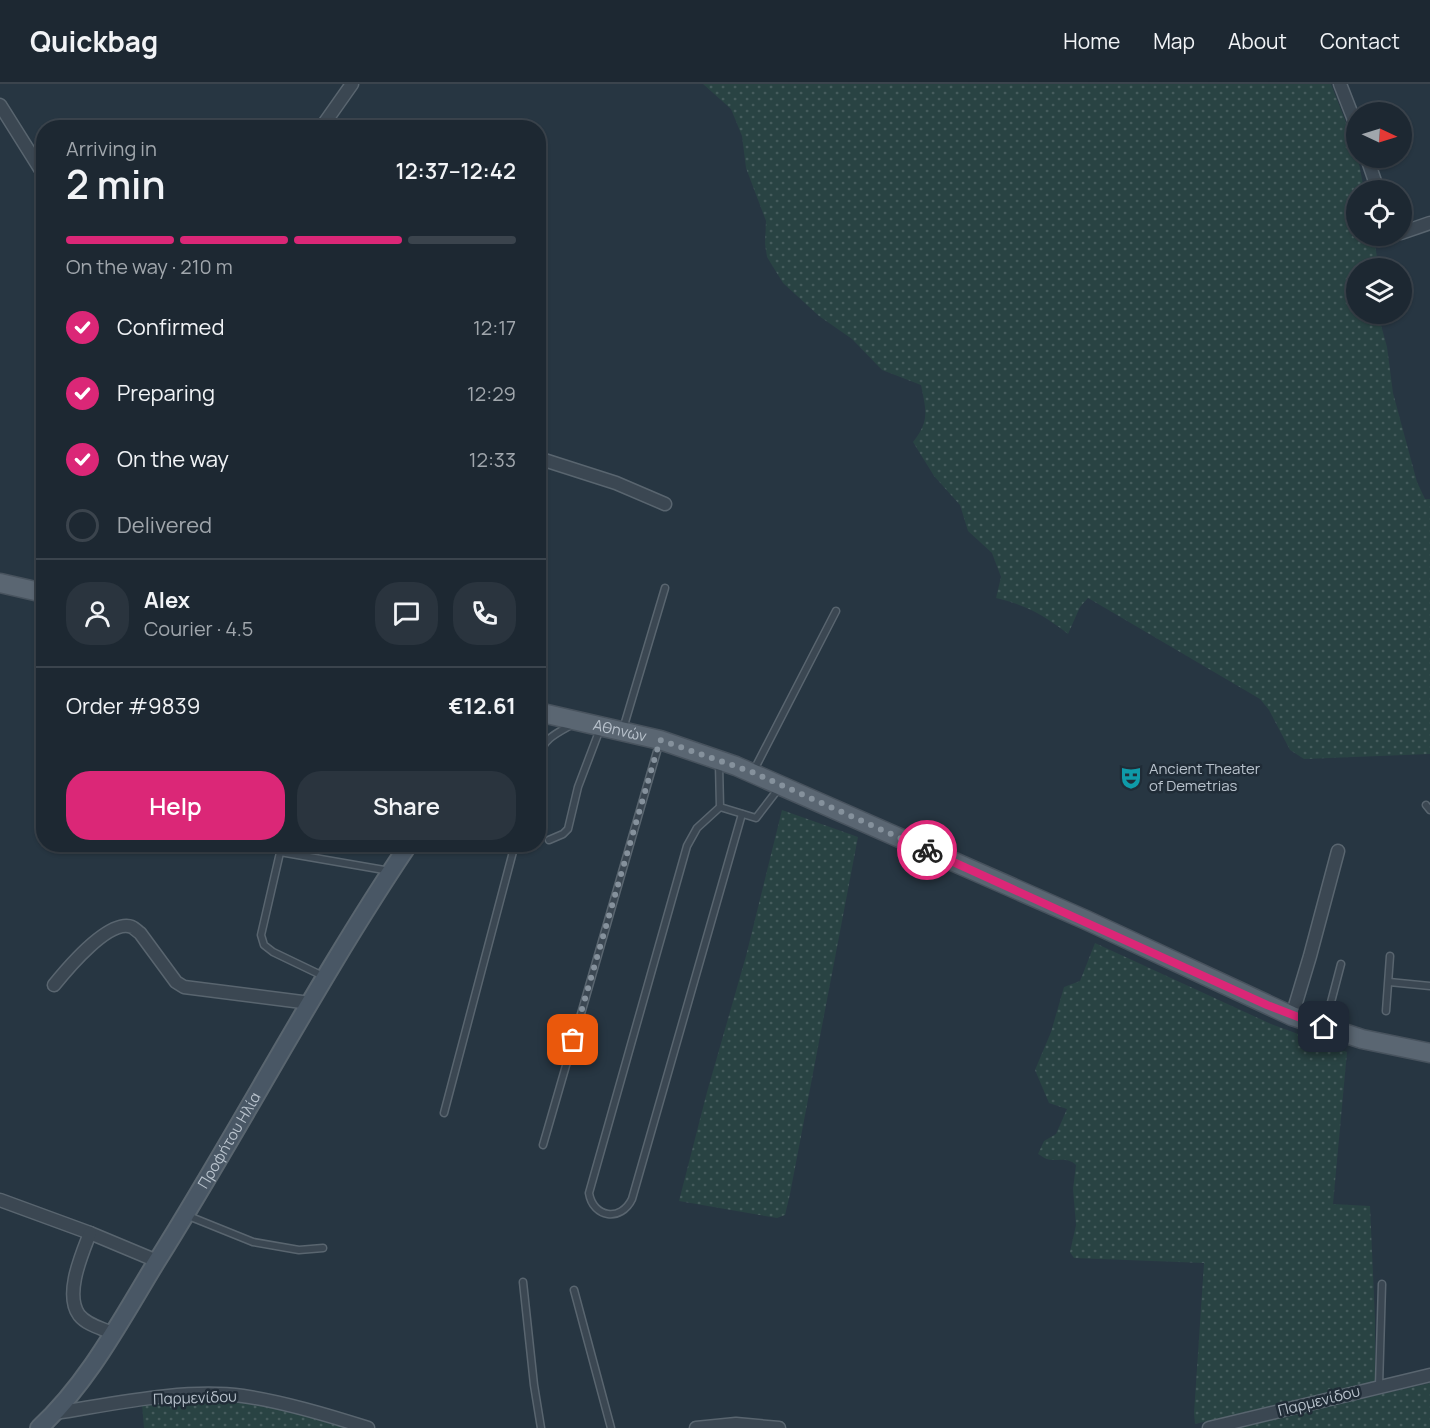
<!DOCTYPE html>
<meta charset="utf-8">
<style>
body{margin:0;font-family:Manrope,sans-serif;background:#2a343e;color:#f1f3f6;height:100vh;display:flex;flex-direction:column;font-size:22px;white-space:nowrap}
*{box-sizing:border-box;margin:0}
p{font-size:20px;color:#a0a6ac}
.icon{flex:none;width:33px;height:33px;fill:none;stroke:currentColor;stroke-width:2;stroke-linecap:round;stroke-linejoin:round}
.map{position:relative;flex:1;overflow:hidden}
.side{position:absolute;left:36px;top:36px;width:510px;height:732px;display:flex;flex-direction:column;background:#1d2832;border-radius:24px;box-shadow:0 2px 4px #0004,0 0 0 2px #3b444d}
.side>*{flex:none}
.needle{width:39px;rotate:94deg}
.tools{position:absolute;left:1346px;top:18px;display:grid;gap:12px}
.tools a{display:grid;place-items:center;width:66px;height:66px;border-radius:50%;background:#1d2832;box-shadow:0 2px 4px #0004,0 0 0 2px #3b444d;font-size:30px}
.pin{position:absolute;display:grid;place-items:center;width:51px;height:51px;color:#fff;margin:-26px;border-radius:12px;box-shadow:0 3px 9px #0006}
.courier{position:absolute;display:grid;place-items:center;width:60px;height:60px;margin:-30px;border:4px solid #db2777;border-radius:50%;background:#fff;color:#222;box-shadow:0 2px 8px #0007}
.overview em{font-style:normal;font-weight:600}
.overview div{display:flex;flex-direction:column-reverse}
.overview{display:flex;align-items:center;justify-content:space-between;height:102px;padding:0 30px}
h1{font-size:39px;font-weight:600;line-height:45px}
.bar{display:grid;grid-template-columns:repeat(4,1fr);gap:9px 6px;align-content:center;height:72px;padding:0 30px}
.bar i{height:8px;border-radius:4px;background:#3b444d}
.bar .on{background:#db2777}
.bar p{grid-column:span 4}
.line{display:flex;align-items:center;gap:15px;padding:0 30px;border-top:2px solid #3b444d}
.line div{flex:1}
.round{display:grid;place-items:center;flex:none;width:63px;height:63px;border-radius:24px;background:#2a343e}
ol{padding:0 30px;list-style:none}
li{display:flex;align-items:center;gap:18px;height:66px}
li p{margin-inline-start:auto}
li .icon{padding:6px;border-radius:50%;background:#db2777;color:#fff;stroke-width:4}
li:last-child{color:#a0a6ac}
li i{width:33px;height:33px;border:3px solid #3b444d;border-radius:50%}
.button{display:flex;gap:12px;margin-top:auto;padding:12px 30px}
.button a{flex:1;height:69px;border-radius:24px;background:#db2777;color:#fff;font-size:24px;font-weight:600;line-height:69px;text-align:center}
.button a+a{background:#2a343e;color:#f1f3f6}
header{display:flex;align-items:center;gap:36px;box-sizing:border-box;height:84px;padding:0 30px;background:#1d2832;border-bottom:2px solid #3b444d}
header strong{font-size:28px}
nav{display:flex;gap:33px;margin-inline-start:auto;font-size:21px}
.map>svg:first-child{display:block}
.grass{fill:url(#grass-dots)}
.lines{fill:none;stroke-linecap:round;stroke-linejoin:round}
.lane-casing{stroke:#59656f;stroke-width:9}
.street-casing{stroke:#59656f;stroke-width:15}
.secondary-casing{stroke:#59656f;stroke-width:20}
.primary-casing{stroke:#48535e;stroke-width:21}
.lane{stroke:#3b4752;stroke-width:6}
.street{stroke:#3b4752;stroke-width:12}
.secondary{stroke:#495765;stroke-width:16}
.primary{stroke:#5a6672;stroke-width:18}
.done{stroke:#85919c;stroke-width:6;stroke-dasharray:0 10.8}
.route{stroke:#db2777;stroke-width:8}
.labels{text-anchor:middle;stroke-width:5;stroke-linejoin:round;paint-order:stroke}
.street-label{font-size:15px;fill:#b8c2cc;stroke:#202c37}
.poi-label{font-size:15px;fill:#b8c2cc;stroke:#202c37;text-anchor:start}
</style>
<header>
<strong>Quickbag</strong>
<nav><a>Home</a><a>Map</a><a>About</a><a>Contact</a></nav>
</header>
<div class="map">
<svg width="1430" height="1344" viewBox="0 0 1430 1344">
<defs>
<pattern id="grass-dots" width="8" height="8" patternUnits="userSpaceOnUse" patternTransform="scale(1.5)"><rect width="8" height="8" fill="#294343"/><path d="M2 2h.1M6 6h.1" fill="none" stroke="#465c5d" stroke-width="1.8" stroke-linecap="round"/></pattern>
</defs>
<rect width="100%" height="100%" fill="#273642"/>
<g class="grass">
<path d="M703,0H1331L1356,64V74H1358L1364,106H1356V152H1374L1377,174L1367,182V184H1356V230H1378L1387,263L1393,309L1417,398L1425,415H1430V670L1304,675L1290,666L1269,626L1260,615L1088,514L1080,523L1068,550C1044,531 1026,521 996,514L1001,493L992,469L968,447L960,421L934,392L913,358C930,337 926,326 921,301L882,286L852,255L819,232L783,199L767,173L765,160L766,137L746,84L742,52L731,25Z"/>
<path d="M782,726L858,753L790,1110L785,1131L777,1134L679,1117L707,1008L746,872Z"/>
<path d="M1095,859L1271,940L1347,968L1333,1120L1370,1122L1375,1235V1293L1378,1299L1195,1340L1194,1329L1204,1179L1074,1174L1070,1168L1076,1141L1073,1105L1076,1081C1069,1074 1061,1076 1052,1076C1047,1076 1043,1073 1038,1070L1044,1057L1056,1050L1067,1025L1049,1019L1035,986L1051,948L1064,903L1080,897Z"/>
<path d="M1430,1299V1344H1235Z"/>
<path d="M221,1316L269,1322L346,1344H144L142,1320Z"/>
</g>
<g class="lines">
<g class="lane-casing">
<g id="lane">
<path d="M623,645L665,504"/>
<path d="M538,673C544,654 557,649 573,640"/>
<path d="M719,680L720,723L756,734L779,704"/>
<path d="M754,686L836,527"/>
<path d="M1426,721L1430,726"/>
<path d="M720,723L697,744L687,762L589,1109C593,1134 621,1138 632,1115L742,730"/>
<path d="M549,756L563,750L568,745L578,703L600,645"/>
<path d="M282,760L261,851L264,861L273,868L323,892"/>
<path d="M280,768L390,787"/>
<path d="M1389,898L1430,902"/>
<path d="M1386,927L1390,872"/>
<path d="M1325,941L1341,880"/>
<path d="M444,1029L515,760"/>
<path d="M543,1061L660,657"/>
<path d="M186,1131L253,1158L299,1166L323,1164"/>
<path d="M523,1198L534,1301L541,1344"/>
<path d="M574,1206L611,1344"/>
<path d="M1379,1302L1382,1200"/>
</g>
</g>
<g class="street-casing">
<g id="street">
<path d="M1340,0L1356,41"/>
<path d="M0,21L44,91"/>
<path d="M321,44L352,0"/>
<path d="M1367,74L1378,106"/>
<path d="M1401,149L1430,139"/>
<path d="M538,374L616,399L665,420"/>
<path d="M54,901C67,885 109,834 132,843C133,843 138,848 140,849L176,898L184,903L310,919"/>
<path d="M1292,932L1310,872L1338,767"/>
<path d="M0,1116L90,1149L157,1177"/>
<path d="M90,1149C82,1170 64,1210 79,1231C87,1241 101,1244 112,1249"/>
<path d="M55,1329C113,1320 185,1304 243,1312C285,1318 328,1331 368,1344"/>
<path d="M696,1344L736,1340L779,1344"/>
<path d="M1209,1344L1430,1291"/>
</g>
</g>
<g class="secondary-casing">
<g id="secondary">
<path id="s1" d="M39,1344C89,1298 122,1234 157,1177C243,1040 318,895 409,760"/>
</g>
</g>
<g class="primary-casing">
<g id="primary">
<path d="M0,499L44,509"/>
<path id="s2" d="M538,628L660,656L736,682L1086,836L1292,932L1362,955L1430,969"/>
</g>
</g>
<use href="#lane" class="lane"/>
<use href="#street" class="street"/>
<use href="#secondary" class="secondary"/>
<use href="#primary" class="primary"/>
</g>
<g class="lines">
<path class="done" d="M573,956L660,656L752,688L927,766"/>
<path class="route" d="M927,766L1267,921L1324,943"/>
</g>
<defs>
<g id="theatre-bare" transform="scale(1.8)"><path d="M-5-5.5Q0-4 5-5.5V0Q5 5 0 6Q-5 5-5 0ZM-3.3-2.5H-1v1.5H-3.3ZM1-2.5H3.3v1.5H1ZM-2.8 1Q0 5.5 2.8 1Z" fill="#0f9aa8" stroke="#202c37" stroke-width="2.5" paint-order="stroke"/></g>
</defs>
<g fill-rule="evenodd">
<use href="#theatre-bare" x="1131" y="694"/>
</g>
<g class="labels">
<g class="street-label">
<text dy="5" stroke="none"><textPath href="#s2" startOffset="84">Αθηνών</textPath></text>
<text dy="5" stroke="none"><textPath href="#s1" startOffset="346">Προφήτου Ηλία</textPath></text>
<text transform="translate(195 1314) rotate(-2)" y="5">Παρμενίδου</text>
<text transform="translate(1319 1317) rotate(-14)" y="5">Παρμενίδου</text>
</g>
<g class="poi-label">
<text x="1149" y="690">Ancient Theater<tspan x="1149" dy="17">of Demetrias</tspan></text>
</g>
</g>
</svg>
<div class="tools">
<a><svg class="needle" viewBox="-14 -14 28 28"><path d="M0-13l5 13h-10z" fill="#e53935"/><path d="M0 13l5-13h-10z" fill="#a0a6ac"/></svg></a>
<a><svg class="icon" aria-label="locate" viewBox="0 0 24 24"><circle cx="12" cy="12" r="6"/><path d="M12 2v4M12 18v4M2 12h4M18 12h4"/></svg></a>
<a><svg class="icon" aria-label="layers" viewBox="0 0 24 24"><path d="M12 4l9 5-9 5-9-5zM3 14l9 5 9-5"/></svg></a>
</div>
<div class="pin" style="left:573px;top:956px;background:#ea580c"><svg class="icon" aria-label="bag" viewBox="0 0 24 24"><path d="M5 8h14l-1 12H6zM9 8a3 3 0 0 1 6 0"/></svg></div>
<div class="pin" style="left:1324px;top:943px;background:#1f2937"><svg class="icon" aria-label="home" viewBox="0 0 24 24"><path d="M3 11l9-7 9 7M6 9v11h12V9"/></svg></div>
<div class="courier" style="left:927px;top:766px"><svg class="icon" aria-label="bike" viewBox="0 0 24 24"><circle cx="6" cy="16" r="4"/><circle cx="18" cy="16" r="4"/><path d="M6 16l4-8h5l3 8M10 8l3 8H6M13 5h3"/></svg></div>
<section class="side">
<div class="overview"><div><h1>2 min</h1><p>Arriving in</p></div><em>12:37–12:42</em></div>
<div class="bar"><i class="on"></i><i class="on"></i><i class="on"></i><i></i><p>On the way · 210 m</p></div>
<ol>
<li><svg class="icon" aria-label="check" viewBox="0 0 24 24"><path d="M5 12l5 5 9-10"/></svg>Confirmed<p>12:17</p></li>
<li><svg class="icon" aria-label="check" viewBox="0 0 24 24"><path d="M5 12l5 5 9-10"/></svg>Preparing<p>12:29</p></li>
<li><svg class="icon" aria-label="check" viewBox="0 0 24 24"><path d="M5 12l5 5 9-10"/></svg>On the way<p>12:33</p></li>
<li><i></i>Delivered</li>
</ol>
<div class="line" style="height:108px"><a class="round"><svg class="icon" aria-label="person" viewBox="0 0 24 24"><circle cx="12" cy="8" r="4"/><path d="M4 21q1-7 8-7t8 7"/></svg></a><div><b>Alex</b><p>Courier · 4.5</p></div><a class="round"><svg class="icon" aria-label="chat" viewBox="0 0 24 24"><path d="M4 5h16v11H9l-5 4z"/></svg></a><a class="round"><svg class="icon" aria-label="phone" viewBox="0 0 24 24"><path d="M5 4h4l2 5-3 2q2 4 5 5l2-3 5 2v4C11 20 4 13 5 4z"/></svg></a></div>
<div class="line" style="height:78px"><div>Order #9839</div><b>€12.61</b></div>
<div class="button"><a>Help</a><a>Share</a></div>
</section>
</div>
